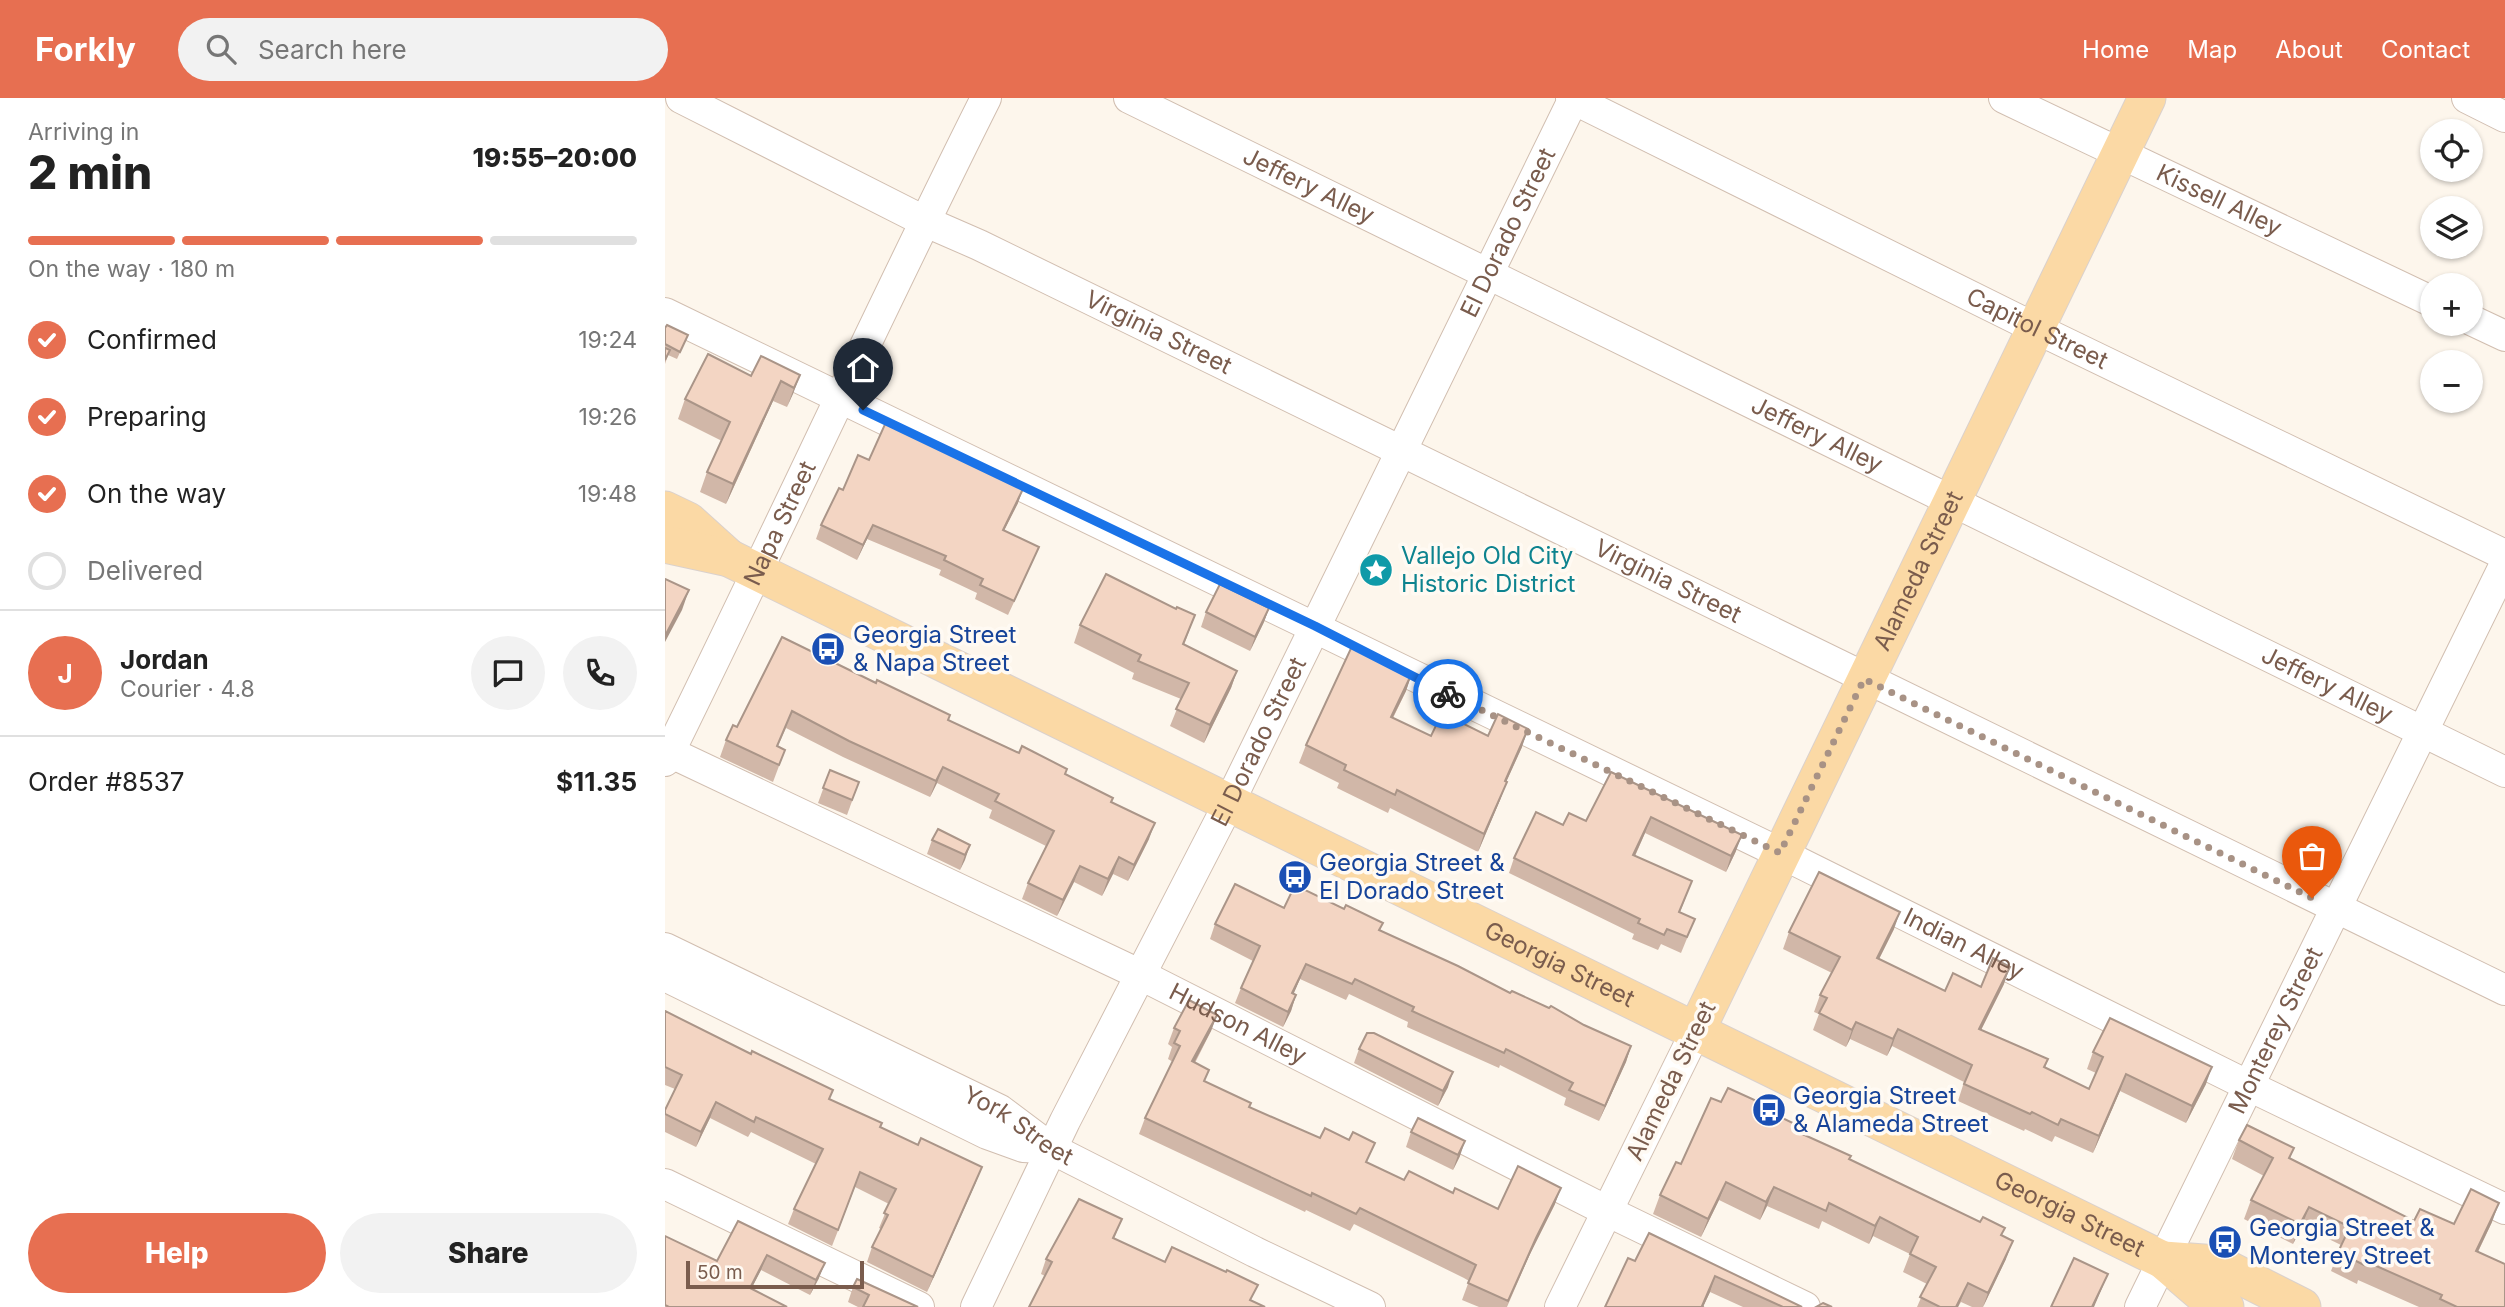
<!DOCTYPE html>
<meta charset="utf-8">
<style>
body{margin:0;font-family:Inter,sans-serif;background:#f2f2f2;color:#222;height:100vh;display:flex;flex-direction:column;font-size:26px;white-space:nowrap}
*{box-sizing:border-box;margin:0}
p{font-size:23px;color:#767676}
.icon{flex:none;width:38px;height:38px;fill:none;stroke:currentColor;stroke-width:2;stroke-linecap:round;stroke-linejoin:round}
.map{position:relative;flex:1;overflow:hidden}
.details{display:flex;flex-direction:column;background:#fff;width:665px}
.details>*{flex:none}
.tools{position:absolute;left:1755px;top:21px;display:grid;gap:14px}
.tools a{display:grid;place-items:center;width:63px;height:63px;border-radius:50%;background:#fff;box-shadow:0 2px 5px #0004;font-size:35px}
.scale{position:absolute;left:21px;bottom:18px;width:178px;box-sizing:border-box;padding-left:7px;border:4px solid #7a5c4d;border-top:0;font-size:19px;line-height:24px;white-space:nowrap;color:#7a5c4d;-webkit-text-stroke:5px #fffaf3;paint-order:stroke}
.pin{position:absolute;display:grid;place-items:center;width:60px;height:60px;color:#fff;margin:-72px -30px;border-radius:50% 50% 50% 0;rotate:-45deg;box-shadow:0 0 7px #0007}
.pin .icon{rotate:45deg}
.courier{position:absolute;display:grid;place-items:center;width:70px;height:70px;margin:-35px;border:5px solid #1a73e8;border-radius:50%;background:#fff;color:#222;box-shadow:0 2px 9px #0007}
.head em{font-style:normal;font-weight:800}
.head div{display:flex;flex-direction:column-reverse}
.head{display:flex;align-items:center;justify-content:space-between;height:119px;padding:0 28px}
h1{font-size:46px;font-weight:800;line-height:52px}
.bar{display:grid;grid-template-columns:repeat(4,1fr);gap:10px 7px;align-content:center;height:84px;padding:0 28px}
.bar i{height:9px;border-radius:5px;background:#e0e0e0}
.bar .active{background:#e76f51}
.bar p{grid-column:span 4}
.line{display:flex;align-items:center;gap:18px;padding:0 28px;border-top:2px solid #e0e0e0}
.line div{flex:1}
.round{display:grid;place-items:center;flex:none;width:74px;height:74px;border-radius:37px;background:#f2f2f2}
ol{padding:0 28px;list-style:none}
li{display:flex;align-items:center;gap:21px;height:77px}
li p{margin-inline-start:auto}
li .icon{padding:7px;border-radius:50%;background:#e76f51;color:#fff;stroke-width:4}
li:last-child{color:#767676}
li i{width:38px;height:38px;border:4px solid #e0e0e0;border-radius:50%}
.primary-button{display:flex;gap:14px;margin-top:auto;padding:14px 28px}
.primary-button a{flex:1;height:80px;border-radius:42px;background:#e76f51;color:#fff;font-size:28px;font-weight:800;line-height:80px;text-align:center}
.primary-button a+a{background:#f2f2f2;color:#222}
header{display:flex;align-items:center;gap:42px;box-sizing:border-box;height:98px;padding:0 35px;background:#e76f51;color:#fff}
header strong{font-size:33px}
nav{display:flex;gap:38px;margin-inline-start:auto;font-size:24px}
.search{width:490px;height:63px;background:#f2f2f2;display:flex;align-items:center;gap:18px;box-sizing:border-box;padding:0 24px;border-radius:38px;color:#767676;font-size:26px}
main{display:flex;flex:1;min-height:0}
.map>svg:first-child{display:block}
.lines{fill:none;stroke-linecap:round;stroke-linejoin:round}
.minor-casing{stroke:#d1beb0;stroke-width:32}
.major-casing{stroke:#dad1cd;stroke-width:39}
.minor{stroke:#fff;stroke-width:30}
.major{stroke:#fbd9a5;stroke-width:37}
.wall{fill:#d1b7a8}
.shaded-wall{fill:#aa9588}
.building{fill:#f3d5c3;stroke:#aa9588;stroke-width:2}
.done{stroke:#a89285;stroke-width:7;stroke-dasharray:0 12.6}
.route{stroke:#1a73e8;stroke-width:9}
.labels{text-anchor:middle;stroke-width:7;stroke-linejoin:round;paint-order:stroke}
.street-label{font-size:24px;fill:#7a5c4d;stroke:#fffaf3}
.culture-label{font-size:24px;fill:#0d838f;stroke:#fffaf3;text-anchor:start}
.transit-label{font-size:24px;fill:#164399;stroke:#fffaf3;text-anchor:start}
</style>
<header>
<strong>Forkly</strong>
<div class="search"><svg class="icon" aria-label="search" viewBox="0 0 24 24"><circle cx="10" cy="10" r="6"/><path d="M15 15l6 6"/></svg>Search here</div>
<nav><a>Home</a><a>Map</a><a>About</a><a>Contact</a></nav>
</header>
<main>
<section class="details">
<div class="head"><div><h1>2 min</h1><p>Arriving in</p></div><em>19:55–20:00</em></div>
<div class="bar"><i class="active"></i><i class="active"></i><i class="active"></i><i></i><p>On the way · 180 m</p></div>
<ol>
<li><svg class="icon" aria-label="check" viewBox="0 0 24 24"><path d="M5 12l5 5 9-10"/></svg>Confirmed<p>19:24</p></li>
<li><svg class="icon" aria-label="check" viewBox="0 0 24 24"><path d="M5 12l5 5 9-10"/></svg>Preparing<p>19:26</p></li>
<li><svg class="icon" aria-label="check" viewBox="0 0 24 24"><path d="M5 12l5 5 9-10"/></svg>On the way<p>19:48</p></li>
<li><i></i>Delivered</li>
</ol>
<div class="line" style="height:126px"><b class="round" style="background:#e76f51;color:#fff">J</b><div><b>Jordan</b><p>Courier · 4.8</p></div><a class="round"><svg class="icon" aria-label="chat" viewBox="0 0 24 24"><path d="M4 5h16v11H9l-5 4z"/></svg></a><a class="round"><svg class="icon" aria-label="phone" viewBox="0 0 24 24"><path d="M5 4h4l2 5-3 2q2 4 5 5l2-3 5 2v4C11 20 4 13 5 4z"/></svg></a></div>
<div class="line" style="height:91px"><div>Order #8537</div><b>$11.35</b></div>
<div class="primary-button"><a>Help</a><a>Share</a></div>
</section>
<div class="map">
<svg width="1840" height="1209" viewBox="0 0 1840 1209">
<rect width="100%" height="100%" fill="#fdf6ec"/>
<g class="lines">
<g class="minor-casing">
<g id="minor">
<path id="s1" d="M16,0L259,123L314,147L1840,892"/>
<path id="s2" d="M464,0L1840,674"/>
<path id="s3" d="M906,0L1370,230L1840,457"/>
<path id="s4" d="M1339,0L1768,204"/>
<path d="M1802,0L1840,19"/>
<path id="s5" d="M0,215L1115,755L1584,988L1840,1111"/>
<path d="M1806,222L1840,238"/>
<path id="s6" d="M0,652L476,877L942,1113L1140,1209"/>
<path id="s7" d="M0,663C109,443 211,219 321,0"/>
<path id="s8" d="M0,850L335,1012L387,1051L590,1154L705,1209"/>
<path d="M0,878L322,1036L358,1049L380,1050"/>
<path d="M0,1086L254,1209"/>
<path id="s9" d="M311,1209L400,1023L564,705L909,0"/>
<path d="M895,1209L1031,933"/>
<path id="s10" d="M1475,1209L1840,466"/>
</g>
</g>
<g class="major-casing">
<g id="major">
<path d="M0,412L23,423L64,460"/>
<path id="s11" d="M0,446L64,460L1498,1162L1540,1198L1560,1209"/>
<path id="s12" d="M1031,933L1482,0"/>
<path d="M1498,1162L1552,1166L1637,1209"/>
</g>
</g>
<use href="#minor" class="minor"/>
<use href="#major" class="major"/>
</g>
<g class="wall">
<path d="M0,230L23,237L12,261L3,257L0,266Z"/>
<path d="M135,277L122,309L108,303L61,406L35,394L42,374L57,343L13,321L20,301L86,278Z"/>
<path d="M204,362L353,405L339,433L374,449L368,463L343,517L310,501L312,495L274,477L276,472L202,441L192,462L151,441L156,427L178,392Z"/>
<path d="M604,510L599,524L585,553L536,529L541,514Z"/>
<path d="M511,511L530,517L519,547L572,573L566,590L539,645L505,628L516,601L467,581L469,575L409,545L415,527Z"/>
<path d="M117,539L283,622L401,676L446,704L484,741L463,783L448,776L437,798L409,784L392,818L357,801L363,785L381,748L324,720L327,712L272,685L265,699L178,659L121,630L113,648L120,652L108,684L55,659L61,642L72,629Z"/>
<path d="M747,575L741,593L728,620L766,638H823L857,649L841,684L835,702L813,754L725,710L723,715L672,690L674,685L634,665L641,647Z"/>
<path d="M165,672L194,684L182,717L153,705Z"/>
<path d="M946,674L1071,753L1061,774L980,735L970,758L1021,799L1015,814L1030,821L1016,855L996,846L993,852L967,841L969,836L844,775L849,760L898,727L921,723Z"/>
<path d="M267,742L305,747L295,772L262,756Z"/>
<path d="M619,810L679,811L718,825L715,832L845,895L966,948L961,964L934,1023L899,1007L901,1000L835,967L834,970L742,929L743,924L684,896L681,902L635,881L628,896L631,897L626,913L618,929L570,905L576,890L588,863L545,841L550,826Z"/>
<path d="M1229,831L1214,861L1280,893L1339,886L1316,932L1383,961L1380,970L1403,982L1424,991L1431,975L1422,971L1428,954L1541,986L1521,1025L1455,993L1428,1055L1390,1038L1387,1044L1360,1031L1359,1033L1293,1003L1299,984L1227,948L1222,958L1185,941L1181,949L1148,932L1154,916L1149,914L1155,897L1167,875L1118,851L1124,834Z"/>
<path d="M0,913L165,1001L311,1084L262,1194L202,1164L207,1149L216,1131L214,1130L224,1106L190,1089L167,1148L123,1126L129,1111L151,1066L86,1034L83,1039L45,1020L31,1049L0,1034V1012L10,991L0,987Z"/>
<path d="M552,917L546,933L530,965L540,984L584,1009L739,1082L788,1095L833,1111L890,1106L865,1156L842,1209H814L797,1202L804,1183L799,1180L689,1126L685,1133L641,1112L640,1114L474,1036L480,1020L508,964L503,961L507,949L503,946L509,930Z"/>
<path d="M694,951L783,989L773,1008L689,965Z"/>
<path d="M1056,1004L1093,1008L1136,1035L1184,1061L1337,1138L1341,1161L1318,1209H1307L1296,1204L1293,1209H1252L1262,1186L1238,1174L1245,1156L1208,1138L1204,1146L1157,1123L1154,1131L1102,1108L1095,1122L1054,1102L1036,1139L988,1116L995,1097Z"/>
<path d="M746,1034L795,1058L788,1072L741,1049Z"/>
<path d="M1574,1042L1629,1050L1625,1060L1749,1123L1789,1126L1827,1124L1813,1154L1840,1209H1754L1693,1182L1692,1186L1666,1173L1676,1147L1637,1128L1628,1146L1579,1121L1586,1102L1599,1078L1567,1061Z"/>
<path d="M457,1121L449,1141L587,1203L380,1178L376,1176L381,1161Z"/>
<path d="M73,1123L154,1180L145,1197L96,1172L86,1191L122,1209H0V1138L52,1163Z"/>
<path d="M984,1135L1137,1209H1078L1045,1194L1038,1209L970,1163Z"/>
<path d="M188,1189L253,1209H193L183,1204Z"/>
</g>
<g class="shaded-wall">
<path d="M135,277L128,296L122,309L129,290Z"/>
<path d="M116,283L108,303L61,406L68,386Z"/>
<path d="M358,391L353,405L332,446L338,432Z"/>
<path d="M208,427L202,441L192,462L198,447Z"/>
<path d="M24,492L17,512L0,544V538Z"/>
<path d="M604,510L599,524L585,553L590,539Z"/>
<path d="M572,573L566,590L539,645L545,627Z"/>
<path d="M747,575L741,593L719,637L726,619Z"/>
<path d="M863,631L857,649L833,702L840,683Z"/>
<path d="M278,669L272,685L265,699L271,683Z"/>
<path d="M842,684L835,702L813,754L819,736Z"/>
<path d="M986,719L980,735L963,773L968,757Z"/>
<path d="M490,725L484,741L463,783L469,767Z"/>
<path d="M1077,737L1071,753L1061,774L1066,758Z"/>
<path d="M305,747L300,762L295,772L300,757Z"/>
<path d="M454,759L448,776L437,798L443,781Z"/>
<path d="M415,768L409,784L392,818L398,802Z"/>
<path d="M1235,814L1229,831L1206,877L1212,860Z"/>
<path d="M641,866L635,881L622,911L627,895Z"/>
<path d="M1345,869L1339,886L1308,948L1314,931Z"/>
<path d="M631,897L626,913L618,929L623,914Z"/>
<path d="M552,917L546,933L521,980L527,963Z"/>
<path d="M1191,924L1185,941L1181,949L1187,932Z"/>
<path d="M1233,931L1227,948L1222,958L1228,941Z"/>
<path d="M966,948L961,964L934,1023L940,1008Z"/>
<path d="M1547,969L1541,986L1521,1025L1527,1008Z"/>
<path d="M788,974L783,989L773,1008L778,993Z"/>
<path d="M1461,976L1455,993L1428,1055L1434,1038Z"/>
<path d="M51,1004L45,1020L31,1049L36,1034Z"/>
<path d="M800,1043L795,1058L788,1072L793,1057Z"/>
<path d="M317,1069L311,1084L262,1194L268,1179Z"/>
<path d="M1061,1084L1054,1102L1036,1139L1043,1121Z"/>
<path d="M1109,1089L1102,1108L1095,1122L1101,1104Z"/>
<path d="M896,1090L890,1106L865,1156L841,1209L871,1140Z"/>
<path d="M1834,1105L1827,1124L1804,1172L1811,1153Z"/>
<path d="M1644,1109L1637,1128L1628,1146L1635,1126Z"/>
<path d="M1215,1119L1208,1138L1204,1146L1210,1128Z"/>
<path d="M1348,1143L1341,1161L1318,1209L1323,1195Z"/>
<path d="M102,1157L96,1172L79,1205L85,1190Z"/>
<path d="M160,1165L154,1180L145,1197L151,1182Z"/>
<path d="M1443,1176L1429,1209H1427Z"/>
<path d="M1050,1178L1045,1194L1038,1209H1036Z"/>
<path d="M1303,1185L1293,1209H1291Z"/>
</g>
<g class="building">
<path d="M2,227L23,237L15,254L0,246V230Z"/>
<path d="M0,250L5,252L0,262Z"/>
<path d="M43,256L86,278L96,258L135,277L129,290L116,283L68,386L42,374L65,324L20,301Z"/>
<path d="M221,324L358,391L338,432L374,449L349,503L315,487L318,481L279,462L281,458L208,427L198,447L156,427L174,390L178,392L193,357L204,362Z"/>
<path d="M441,476L511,511L512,509L530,517L518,546L572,573L545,627L511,611L524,585L473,563L476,557L415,527Z"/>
<path d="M0,481L24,492L0,538Z"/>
<path d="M555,486L604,510L590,539L541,514Z"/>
<path d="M117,539L211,585L212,582L285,617L283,622L354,655L357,648L402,671L400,676L448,700L446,704L490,725L469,767L454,759L443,781L415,768L398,802L363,785L389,733L330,703L334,696L278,669L271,683L184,643L127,613L112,648L120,652L114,667L61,642L68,627L72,629Z"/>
<path d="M688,546L747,575L726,619L766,638L777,615L823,638L833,616L863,631L840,683L842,684L819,736L732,692L730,697L679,672L681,667L641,647Z"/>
<path d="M165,672L194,684L187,702L158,690Z"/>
<path d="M946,674L1077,737L1066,758L986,719L968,757L1027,783L1014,814L1030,821L1022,839L1002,831L999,837L973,825L975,821L849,760L871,714L898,727L904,715L921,723Z"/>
<path d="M273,731L305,747L300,757L267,742Z"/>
<path d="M1154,774L1235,814L1212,860L1280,893L1288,875L1316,889L1328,860L1345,869L1314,931L1383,961L1379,969L1424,991L1438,959L1428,954L1445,920L1547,969L1527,1008L1461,976L1434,1038L1396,1021L1393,1027L1367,1014L1365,1016L1299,986L1307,967L1233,931L1228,941L1191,924L1187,932L1154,915L1162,900L1155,897L1175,859L1124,834Z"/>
<path d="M570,786L619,810L630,787L679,811L681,807L718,825L714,832L793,868L845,895L847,893L884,910L886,908L919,927L966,948L940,1008L904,992L908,985L841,951L839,955L747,913L749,909L690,881L687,886L641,866L627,895L631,897L623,914L576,890L595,848L550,826Z"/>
<path d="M524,902L552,917L527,963L544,972L539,983L586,1005L584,1009L655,1040L660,1030L684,1042L688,1034L710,1045L701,1064L739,1082L744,1073L788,1095L790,1090L833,1111L853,1068L896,1090L871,1140L843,1203L803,1185L811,1167L805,1164L695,1110L691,1116L647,1095L646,1098L480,1020L515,948L509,945L515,933L509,930Z"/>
<path d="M0,913L86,956L87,953L168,992L164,1001L217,1025L215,1029L253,1047L256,1040L317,1069L268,1179L207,1149L223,1117L219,1115L231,1091L195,1074L173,1132L129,1111L158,1051L91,1019L89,1024L51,1004L36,1034L0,1016V1012L17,977L0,969Z"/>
<path d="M702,935H709L788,974L778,993L694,951Z"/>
<path d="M1063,990L1094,1004L1093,1008L1138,1030L1135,1035L1186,1058L1184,1061L1315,1124L1318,1119L1340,1130L1336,1137L1348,1143L1323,1195L1303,1185L1291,1209H1275L1255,1199L1271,1169L1245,1156L1253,1139L1215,1119L1210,1128L1164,1105L1161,1113L1109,1089L1101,1104L1061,1084L1043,1121L995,1097L1011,1064L1016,1066L1046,1000L1056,1004Z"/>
<path d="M753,1020L800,1043L793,1057L746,1034Z"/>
<path d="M1582,1027L1629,1050L1624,1060L1749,1123L1755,1111L1789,1126L1806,1091L1834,1105L1811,1153L1840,1166V1209H1792L1775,1201L1777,1197L1700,1163L1699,1167L1673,1154L1685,1129L1644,1109L1635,1126L1586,1102L1608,1060L1574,1042Z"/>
<path d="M414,1101L457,1121L448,1140L500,1164L507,1149L561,1174L562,1172L593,1187L585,1202L600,1209H364L387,1164L381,1161Z"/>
<path d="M73,1123L160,1165L151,1182L102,1157L85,1190L122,1209H4L0,1207V1138L52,1163Z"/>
<path d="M984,1135L1137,1209H1118L1050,1178L1037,1208L1038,1209H940L963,1160L970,1163Z"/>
<path d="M1409,1160L1443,1176L1427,1209H1386Z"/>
<path d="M192,1181L253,1209H198L204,1197L188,1189Z"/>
<path d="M1158,1205L1167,1209H1151Z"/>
</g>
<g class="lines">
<path class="done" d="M783,596L1115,755L1199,581L1647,800"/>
<path class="route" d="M198,312L650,528L783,596"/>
</g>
<defs>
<g id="sight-disc" transform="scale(1.75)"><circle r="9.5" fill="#0f9aa8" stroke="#fffaf3"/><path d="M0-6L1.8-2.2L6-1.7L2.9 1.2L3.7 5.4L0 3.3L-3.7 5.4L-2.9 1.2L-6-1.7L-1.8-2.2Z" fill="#fff"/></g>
<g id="bus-disc" transform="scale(1.75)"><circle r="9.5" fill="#1a4fb4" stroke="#fffaf3"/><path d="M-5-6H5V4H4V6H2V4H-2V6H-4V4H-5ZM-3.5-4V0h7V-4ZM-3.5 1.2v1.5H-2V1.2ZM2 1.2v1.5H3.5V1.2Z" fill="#fff"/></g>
</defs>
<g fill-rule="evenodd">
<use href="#sight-disc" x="711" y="472"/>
<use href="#bus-disc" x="163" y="551"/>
<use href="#bus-disc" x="630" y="779"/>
<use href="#bus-disc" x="1104" y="1012"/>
<use href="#bus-disc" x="1560" y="1144"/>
</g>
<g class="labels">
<g class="street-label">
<text dy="8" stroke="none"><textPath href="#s2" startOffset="200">Jeffery Alley</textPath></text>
<text dy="8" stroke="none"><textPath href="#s4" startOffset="238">Kissell Alley</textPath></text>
<text dy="8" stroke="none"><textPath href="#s9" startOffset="1199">El Dorado Street</textPath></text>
<text dy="8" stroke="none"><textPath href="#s3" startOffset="520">Capitol Street</textPath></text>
<text dy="8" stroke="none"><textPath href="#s1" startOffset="532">Virginia Street</textPath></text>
<text dy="8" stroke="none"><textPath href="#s2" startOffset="766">Jeffery Alley</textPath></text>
<text dy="8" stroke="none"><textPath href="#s7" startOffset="264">Napa Street</textPath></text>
<text dy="8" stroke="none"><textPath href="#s12" startOffset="511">Alameda Street</textPath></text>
<text dy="8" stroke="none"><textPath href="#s1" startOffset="1099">Virginia Street</textPath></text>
<text dy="8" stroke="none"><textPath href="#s2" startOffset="1334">Jeffery Alley</textPath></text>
<text dy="8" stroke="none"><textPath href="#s9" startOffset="632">El Dorado Street</textPath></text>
<text dy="8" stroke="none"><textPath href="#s5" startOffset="1444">Indian Alley</textPath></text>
<text dy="8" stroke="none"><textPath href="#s11" startOffset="990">Georgia Street</textPath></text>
<text dy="8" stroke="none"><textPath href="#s6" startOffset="635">Hudson Alley</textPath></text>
<text dy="8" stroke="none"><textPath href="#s10" startOffset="308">Monterey Street</textPath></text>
<text transform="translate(1006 983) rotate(-64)" y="8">Alameda Street</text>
<text dy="8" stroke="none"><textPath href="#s8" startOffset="396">York Street</textPath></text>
<text dy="8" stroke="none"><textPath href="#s11" startOffset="1558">Georgia Street</textPath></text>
</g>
<g class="culture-label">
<text x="736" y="466">Vallejo Old City<tspan x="736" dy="28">Historic District</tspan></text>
</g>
<g class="transit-label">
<text x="188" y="545">Georgia Street<tspan x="188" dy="28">&amp; Napa Street</tspan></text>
<text x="654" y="773">Georgia Street &amp;<tspan x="654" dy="28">El Dorado Street</tspan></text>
<text x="1128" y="1006">Georgia Street<tspan x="1128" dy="28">&amp; Alameda Street</tspan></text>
<text x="1584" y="1138">Georgia Street &amp;<tspan x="1584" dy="28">Monterey Street</tspan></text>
</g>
</g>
</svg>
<div class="tools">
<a><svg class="icon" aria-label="locate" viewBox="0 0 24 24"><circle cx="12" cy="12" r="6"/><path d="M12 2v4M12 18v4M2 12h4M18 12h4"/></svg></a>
<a><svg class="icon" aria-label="layers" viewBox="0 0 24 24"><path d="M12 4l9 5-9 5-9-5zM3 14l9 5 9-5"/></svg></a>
<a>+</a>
<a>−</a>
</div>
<div class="scale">50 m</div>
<div class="pin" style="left:1647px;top:800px;background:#ea580c"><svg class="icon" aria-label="bag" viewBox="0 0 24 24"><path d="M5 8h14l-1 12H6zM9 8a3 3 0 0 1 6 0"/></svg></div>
<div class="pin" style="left:198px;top:312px;background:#1f2937"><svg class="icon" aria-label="home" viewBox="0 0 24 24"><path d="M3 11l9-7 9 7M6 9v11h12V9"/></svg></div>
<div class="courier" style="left:783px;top:596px"><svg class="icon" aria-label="bike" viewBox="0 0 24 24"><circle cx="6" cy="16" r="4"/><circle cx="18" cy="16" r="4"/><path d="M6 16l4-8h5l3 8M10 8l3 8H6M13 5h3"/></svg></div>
</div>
</main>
